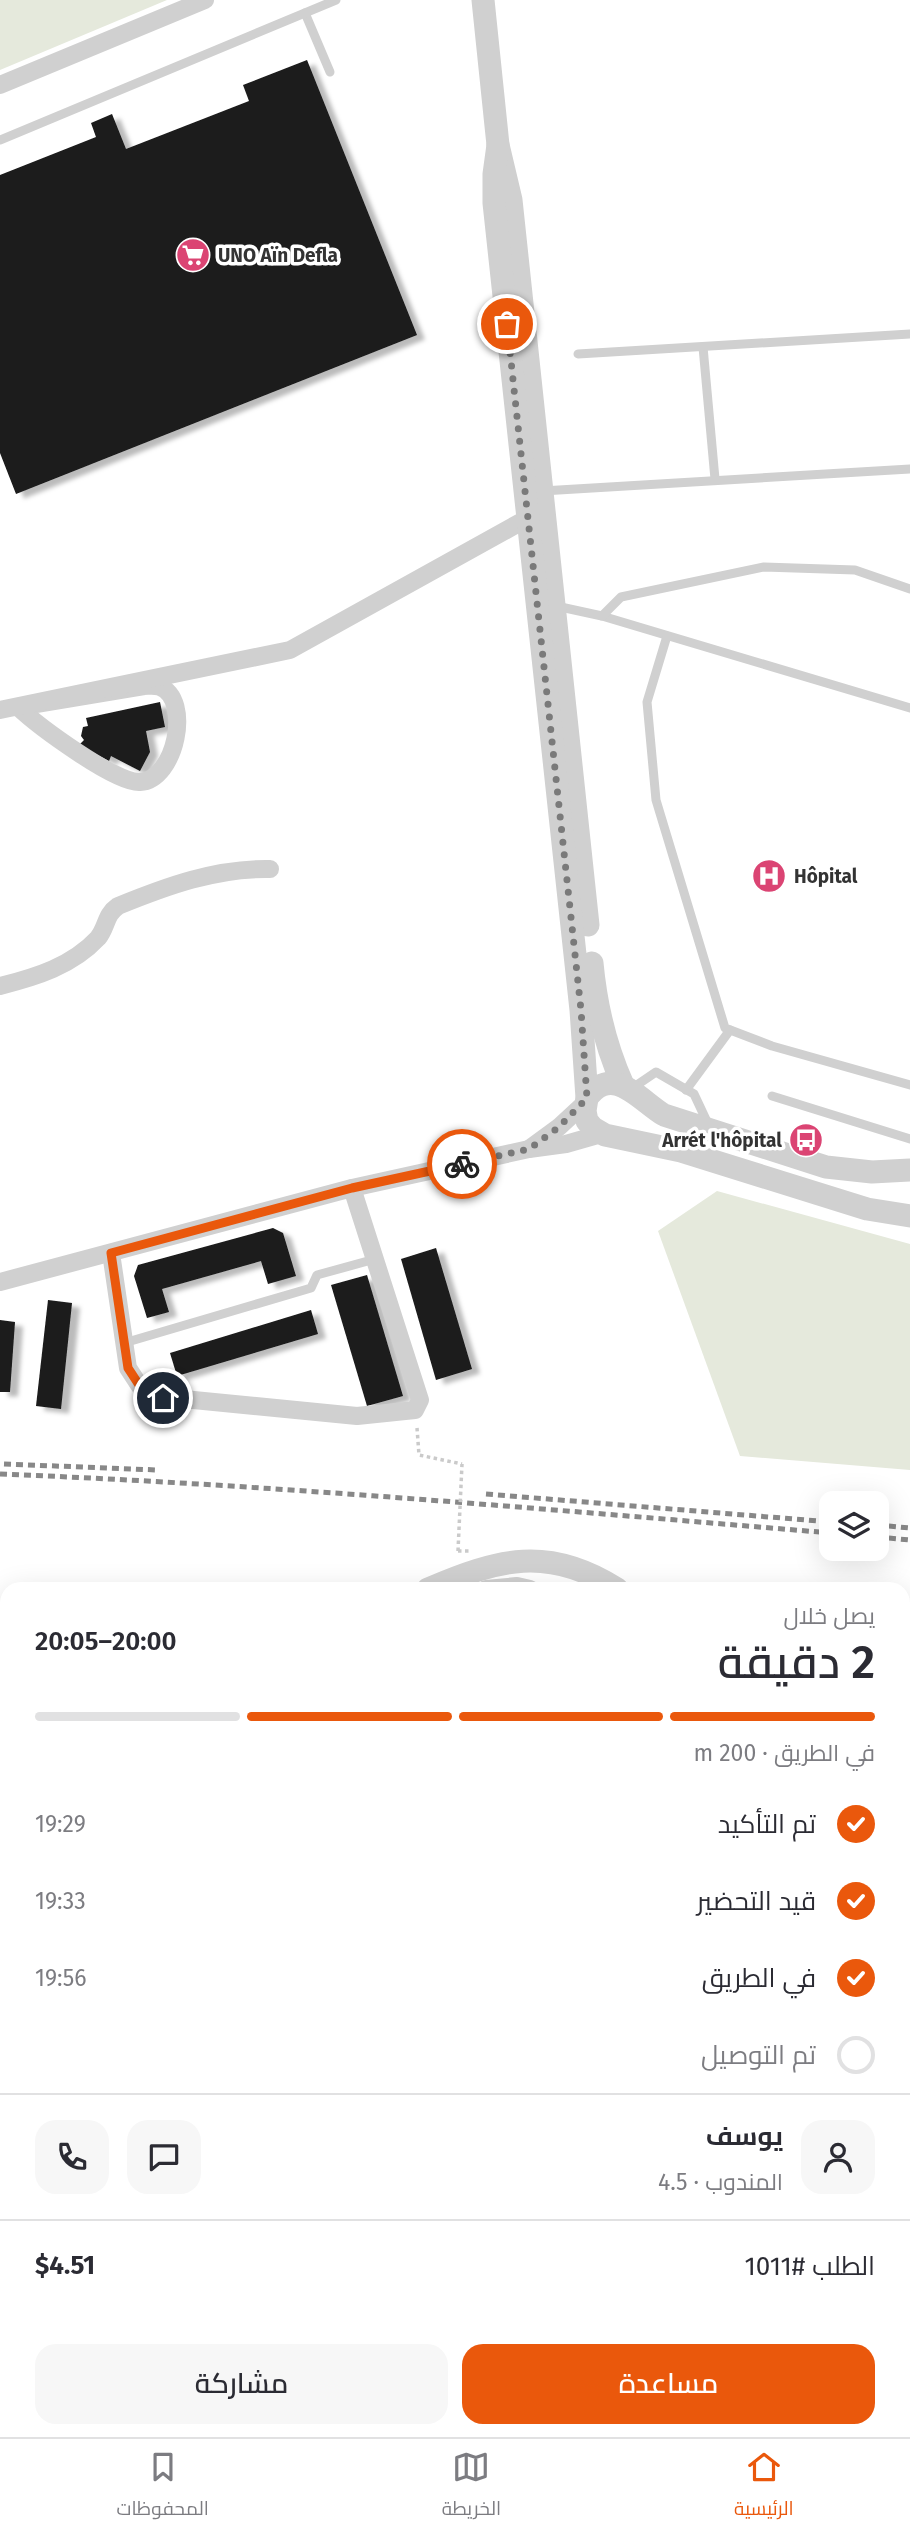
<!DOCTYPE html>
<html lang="ar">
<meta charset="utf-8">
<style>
body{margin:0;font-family:"Fira Sans",Cairo,sans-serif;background:#f7f7f7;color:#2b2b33;direction:rtl;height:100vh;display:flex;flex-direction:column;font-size:26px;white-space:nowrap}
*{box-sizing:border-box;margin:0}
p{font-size:23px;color:#7c7c81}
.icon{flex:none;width:38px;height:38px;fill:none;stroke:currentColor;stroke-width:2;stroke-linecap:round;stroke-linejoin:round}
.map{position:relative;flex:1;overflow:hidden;direction:ltr}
.drawer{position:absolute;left:0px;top:1582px;width:910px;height:856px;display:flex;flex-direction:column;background:#fff;border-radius:21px 21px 0 0;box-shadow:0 7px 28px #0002;direction:rtl}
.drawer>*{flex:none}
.fabs{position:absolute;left:819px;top:1491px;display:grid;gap:14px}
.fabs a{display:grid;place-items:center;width:70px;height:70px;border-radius:14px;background:#fff;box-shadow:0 7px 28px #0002;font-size:35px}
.pin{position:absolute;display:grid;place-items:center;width:60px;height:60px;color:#fff;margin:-30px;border:4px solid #fff;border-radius:50%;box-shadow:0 2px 7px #0007}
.courier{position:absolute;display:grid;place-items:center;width:70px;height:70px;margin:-35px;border:5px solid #ea580c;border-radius:50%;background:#fff;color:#222;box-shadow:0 2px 9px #0007}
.head em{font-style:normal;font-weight:600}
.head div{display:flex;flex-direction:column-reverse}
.head{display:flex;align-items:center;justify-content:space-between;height:119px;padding:0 35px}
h1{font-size:46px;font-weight:600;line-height:52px}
.bar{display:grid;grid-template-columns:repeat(4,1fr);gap:10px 7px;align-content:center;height:84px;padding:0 35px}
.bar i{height:9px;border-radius:5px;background:#e1e1e2}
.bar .selected{background:#ea580c}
.bar p{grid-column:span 4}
.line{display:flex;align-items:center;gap:18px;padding:0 35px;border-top:2px solid #e1e1e2}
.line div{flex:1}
.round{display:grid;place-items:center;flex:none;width:74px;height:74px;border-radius:21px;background:#f7f7f7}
ol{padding:0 35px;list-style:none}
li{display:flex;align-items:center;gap:21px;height:77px}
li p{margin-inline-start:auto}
li .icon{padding:7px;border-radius:50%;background:#ea580c;color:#fff;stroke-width:4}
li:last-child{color:#7c7c81}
li i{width:38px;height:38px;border:4px solid #e1e1e2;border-radius:50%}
.action{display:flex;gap:14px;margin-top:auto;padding:14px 35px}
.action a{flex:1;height:80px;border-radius:21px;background:#ea580c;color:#fff;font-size:28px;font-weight:600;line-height:80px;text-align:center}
.action a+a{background:#f7f7f7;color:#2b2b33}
.dock{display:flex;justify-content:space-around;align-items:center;height:98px;border-top:2px solid #e1e1e2;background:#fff;font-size:19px;color:#7c7c81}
.dock a{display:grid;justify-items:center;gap:4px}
.dock .selected{color:#ea580c}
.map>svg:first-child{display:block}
.green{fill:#e5e9dc}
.building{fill:#1a1a1a;filter:url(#shadow)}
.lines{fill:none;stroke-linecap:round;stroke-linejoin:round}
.path{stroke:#cacaca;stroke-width:3.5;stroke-dasharray:3.5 3.5;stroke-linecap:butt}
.service{stroke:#d0d0d0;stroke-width:9}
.minor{stroke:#d0d0d0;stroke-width:18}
.tertiary{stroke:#d0d0d0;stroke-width:23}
.primary{stroke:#ababab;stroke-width:30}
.trunk{stroke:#a2a2a2;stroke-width:30}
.rail{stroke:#888;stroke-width:5;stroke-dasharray:7 5;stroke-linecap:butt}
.path-bridge{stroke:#cacaca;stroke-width:3.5;stroke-dasharray:3.5 3.5;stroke-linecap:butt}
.done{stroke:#7a7a7a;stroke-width:7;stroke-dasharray:0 12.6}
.route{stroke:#ea580c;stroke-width:9}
.labels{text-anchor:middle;stroke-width:7;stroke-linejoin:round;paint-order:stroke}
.poi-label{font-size:19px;font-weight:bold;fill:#333;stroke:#fff;text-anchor:start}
</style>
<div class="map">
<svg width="910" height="2437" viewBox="0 0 910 2437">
<defs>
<filter id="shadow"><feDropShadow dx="8" dy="4.5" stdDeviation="2" flood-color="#0004"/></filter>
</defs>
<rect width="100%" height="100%" fill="#fff"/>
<g class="green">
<path d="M0,0H167L0,70Z"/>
<path d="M717,1191L910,1244V1470L740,1456L658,1231Z"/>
</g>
<g class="building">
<path d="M307,60L417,335L16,494L0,453V175L96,137L91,123L112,114L126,149L249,101L243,85Z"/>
<path d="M160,702L165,727L146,731L150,752L140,771L111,756L109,761L79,745L84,740L81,736L83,727L88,726L86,718Z"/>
<path d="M273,1228L283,1233L296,1276L268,1284L261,1261L162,1289L169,1312L147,1318L134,1276L138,1265Z"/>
<path d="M436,1248L472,1369L436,1380L401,1259Z"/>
<path d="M367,1275L403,1396L367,1406L331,1285Z"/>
<path d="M48,1300L72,1303L61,1409L36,1406Z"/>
<path d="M311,1310L318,1334L177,1376L170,1353Z"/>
<path d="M0,1320L15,1322L10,1392H0Z"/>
<path d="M907,1612L910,1630V1717L903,1718V1613Z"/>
<path d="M910,1964V1994L903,1995V1965Z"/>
<path d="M7,2317V2345L0,2347V2319Z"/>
</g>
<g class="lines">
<g class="path">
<path d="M417,1428L419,1455L462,1464"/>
<path d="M458,1551H470"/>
</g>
<g class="service">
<path d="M305,13L330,72"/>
<path d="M0,140L336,0"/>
<path d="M703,347L715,479"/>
<path d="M578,354L910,334"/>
<path d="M542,491L910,469"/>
<path d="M556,606L602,616L910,708"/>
<path d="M602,616L621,597L764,567L855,570L910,589"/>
<path d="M667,636L647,702L656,800L725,1028L772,1046L910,1085"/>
<path d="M631,1089L656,1072L694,1094L709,1126"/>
<path d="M686,1090L730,1030"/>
<path d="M772,1096L910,1139"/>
<path d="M124,1343L311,1288L317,1275L375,1259"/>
<path d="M903,1756L910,1750"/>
</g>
<g class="minor">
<path d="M0,85L205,0"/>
<path d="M144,686C149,686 155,685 160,687C192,699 176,780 140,782C116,784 37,725 18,707Z"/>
<path d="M0,710L290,650L528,518"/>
<path d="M0,986C36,977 72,966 98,938C107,927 105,915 118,906C167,886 216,868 270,869"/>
<path d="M529,1149L559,1127L586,1102"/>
<path d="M111,1253L128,1368L143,1391L163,1397L357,1416L415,1410L420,1400L352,1188"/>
<path d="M0,1282L352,1188L529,1149L566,1144L601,1134"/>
<path d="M486,1589L517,1586L530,1589"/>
<path d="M0,1722L7,1748"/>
<path d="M903,2010H910"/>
<path d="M0,2303L7,2301"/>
<path d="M135,2431V2437"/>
<path d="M174,2431V2437"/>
<path d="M535,2431L536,2437"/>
</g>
<g class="tertiary">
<path d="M483,0L498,145L511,200L588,925"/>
<path d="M498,145L494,174V203L581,1010L587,1098L585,1111L587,1121L593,1128L605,1135L681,1151L867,1209L910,1216"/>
<path d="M592,963C596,1006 605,1045 623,1085"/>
<path d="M587,1098C613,1063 639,1100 664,1115L826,1167L872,1172L910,1170"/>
<path d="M428,1589C498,1559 548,1545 617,1589"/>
<path d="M0,1716L7,1714"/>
<path d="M85,2437L91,2431"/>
</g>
<g class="primary">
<path d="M903,1771L910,1770"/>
<path d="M0,2002L7,2000"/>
</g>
<g class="trunk">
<path d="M903,1905L910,1900"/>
<path d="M903,1930L910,1926"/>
<path d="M753,2431L754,2437"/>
<path d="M777,2431L778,2437"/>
</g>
<g class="rail">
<path d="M4,1464L158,1470"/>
<path d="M0,1474C278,1485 554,1510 831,1533"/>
<path d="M486,1494L831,1522"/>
<path d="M877,1525L910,1528"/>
<path d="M877,1537L910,1540"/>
</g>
<path class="path-bridge" d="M458,1551L462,1464"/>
</g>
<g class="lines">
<path class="done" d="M462,1164L529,1149L559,1127L587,1098L581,1010L507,324"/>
<path class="route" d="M163,1398L143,1391L128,1368L111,1253L352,1188L462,1164"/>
</g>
<defs>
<g id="supermarket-disc" transform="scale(1.75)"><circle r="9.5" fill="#db4473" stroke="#fff"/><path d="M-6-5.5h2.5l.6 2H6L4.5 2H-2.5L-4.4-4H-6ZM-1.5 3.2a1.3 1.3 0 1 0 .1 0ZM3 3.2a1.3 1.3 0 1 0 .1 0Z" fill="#fff"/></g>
<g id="hospital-disc" transform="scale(1.75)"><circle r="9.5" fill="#db4473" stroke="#fff"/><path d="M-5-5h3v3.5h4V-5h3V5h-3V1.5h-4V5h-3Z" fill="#fff"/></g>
<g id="bus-disc" transform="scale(1.75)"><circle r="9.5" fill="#db4473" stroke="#fff"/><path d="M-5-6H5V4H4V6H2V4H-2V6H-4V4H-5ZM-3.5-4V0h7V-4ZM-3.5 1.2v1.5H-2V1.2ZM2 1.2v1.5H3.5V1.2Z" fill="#fff"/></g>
</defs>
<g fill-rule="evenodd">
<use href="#supermarket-disc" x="193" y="255"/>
<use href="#hospital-disc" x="769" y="876"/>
<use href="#bus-disc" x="806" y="1140"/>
</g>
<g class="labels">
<g class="poi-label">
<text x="218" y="262">UNO Aïn Defla</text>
<text x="794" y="883">Hôpital</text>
<text x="782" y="1147" text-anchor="end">Arrét l'hôpital</text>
</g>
</g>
</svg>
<div class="fabs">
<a><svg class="icon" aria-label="layers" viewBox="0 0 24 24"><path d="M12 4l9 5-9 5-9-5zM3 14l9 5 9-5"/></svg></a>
</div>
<div class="pin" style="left:507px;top:324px;background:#ea580c"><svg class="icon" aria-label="bag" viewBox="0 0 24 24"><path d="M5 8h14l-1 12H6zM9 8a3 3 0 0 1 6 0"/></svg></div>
<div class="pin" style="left:163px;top:1398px;background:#1f2937"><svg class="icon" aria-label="home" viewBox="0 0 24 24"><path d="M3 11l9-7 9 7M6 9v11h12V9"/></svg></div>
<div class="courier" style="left:462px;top:1164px"><svg class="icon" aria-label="bike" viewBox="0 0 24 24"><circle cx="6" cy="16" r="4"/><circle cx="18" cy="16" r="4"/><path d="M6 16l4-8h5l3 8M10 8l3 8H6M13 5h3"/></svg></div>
<section class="drawer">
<div class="head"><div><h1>2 دقيقة</h1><p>يصل خلال</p></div><em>20:00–20:05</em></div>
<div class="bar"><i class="selected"></i><i class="selected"></i><i class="selected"></i><i></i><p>في الطريق · 200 m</p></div>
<ol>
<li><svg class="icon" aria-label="check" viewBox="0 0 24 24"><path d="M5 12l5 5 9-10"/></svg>تم التأكيد<p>19:29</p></li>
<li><svg class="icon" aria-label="check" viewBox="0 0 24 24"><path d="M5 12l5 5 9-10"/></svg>قيد التحضير<p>19:33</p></li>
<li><svg class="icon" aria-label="check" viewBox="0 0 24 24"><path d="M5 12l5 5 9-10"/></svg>في الطريق<p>19:56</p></li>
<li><i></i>تم التوصيل</li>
</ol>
<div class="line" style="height:126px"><a class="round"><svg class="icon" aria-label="person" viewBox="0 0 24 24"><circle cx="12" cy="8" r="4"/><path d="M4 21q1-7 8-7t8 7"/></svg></a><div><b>يوسف</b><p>المندوب · 4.5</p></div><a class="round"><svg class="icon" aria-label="chat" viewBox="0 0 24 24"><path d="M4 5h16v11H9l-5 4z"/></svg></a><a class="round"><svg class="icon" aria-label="phone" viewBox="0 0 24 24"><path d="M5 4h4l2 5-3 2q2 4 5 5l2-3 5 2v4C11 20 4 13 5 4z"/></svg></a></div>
<div class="line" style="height:91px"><div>الطلب #1011</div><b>$4.51</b></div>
<div class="action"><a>مساعدة</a><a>مشاركة</a></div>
</section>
</div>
<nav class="dock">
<a class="selected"><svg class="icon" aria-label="home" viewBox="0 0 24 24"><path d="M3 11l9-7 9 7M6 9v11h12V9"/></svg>الرئيسية</a>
<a><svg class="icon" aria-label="map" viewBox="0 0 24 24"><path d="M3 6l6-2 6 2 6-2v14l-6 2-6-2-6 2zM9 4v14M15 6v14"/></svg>الخريطة</a>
<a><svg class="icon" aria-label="saved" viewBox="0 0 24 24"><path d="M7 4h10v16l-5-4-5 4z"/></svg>المحفوظات</a>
</nav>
